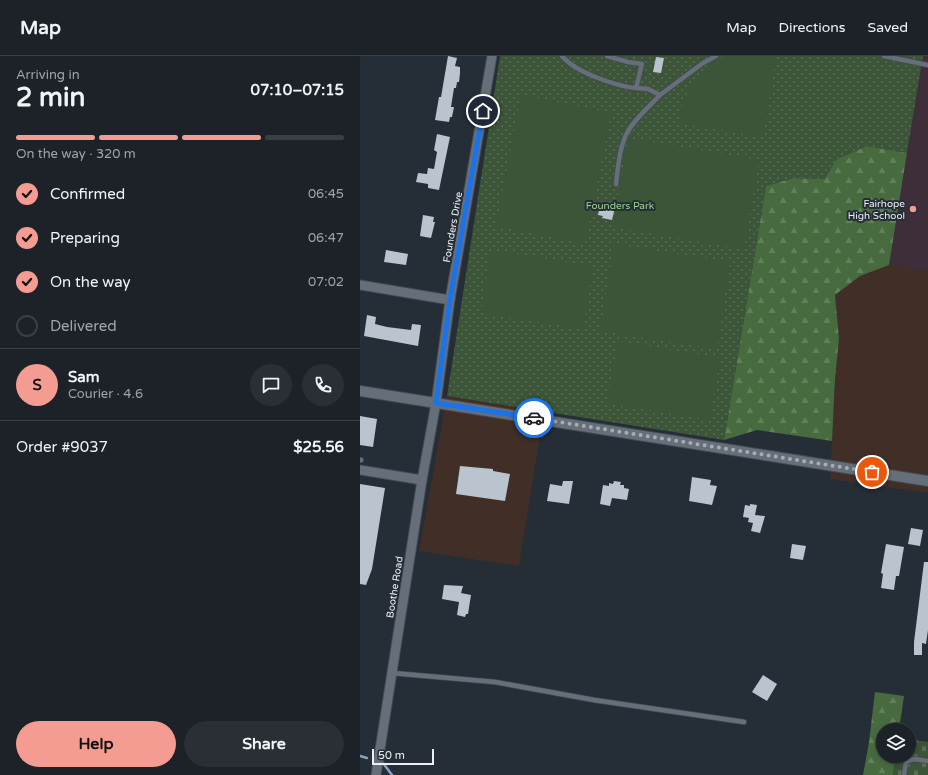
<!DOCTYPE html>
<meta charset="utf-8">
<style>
body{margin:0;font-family:"Varela Round",sans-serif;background:#292f34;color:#f1f3f6;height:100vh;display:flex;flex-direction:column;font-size:15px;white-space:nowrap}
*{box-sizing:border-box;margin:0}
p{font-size:13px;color:#a0a4a8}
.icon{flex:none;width:22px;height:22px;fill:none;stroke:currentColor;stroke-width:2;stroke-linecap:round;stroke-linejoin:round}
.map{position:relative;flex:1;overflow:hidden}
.sheet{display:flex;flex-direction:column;background:#1c2228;width:360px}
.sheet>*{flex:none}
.fabs{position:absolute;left:516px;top:667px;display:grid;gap:8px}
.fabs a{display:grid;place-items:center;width:40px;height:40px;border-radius:50%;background:#1c2228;box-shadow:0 2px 6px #0003,0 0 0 1px #3a3f45;font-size:20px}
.scale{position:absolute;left:12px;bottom:10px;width:62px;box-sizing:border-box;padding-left:4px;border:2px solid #ebf0f6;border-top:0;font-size:11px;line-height:14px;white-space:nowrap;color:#ebf0f6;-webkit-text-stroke:3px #252d36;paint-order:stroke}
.pin{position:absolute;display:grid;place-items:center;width:34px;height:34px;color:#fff;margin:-17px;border:2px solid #fff;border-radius:50%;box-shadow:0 1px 4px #0007}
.courier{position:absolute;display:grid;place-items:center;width:40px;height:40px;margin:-20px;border:3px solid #1a73e8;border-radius:50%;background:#fff;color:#222;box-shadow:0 1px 5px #0007}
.summary em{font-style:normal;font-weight:700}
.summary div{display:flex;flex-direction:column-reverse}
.summary{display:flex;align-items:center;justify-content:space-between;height:68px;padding:0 16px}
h1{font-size:26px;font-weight:700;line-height:30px}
.bar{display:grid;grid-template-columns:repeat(4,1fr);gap:6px 4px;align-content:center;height:48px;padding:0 16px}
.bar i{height:5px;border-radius:3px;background:#3a3f45}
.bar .selected{background:#f59c92}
.bar p{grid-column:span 4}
.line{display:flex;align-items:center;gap:10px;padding:0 16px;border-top:1px solid #3a3f45}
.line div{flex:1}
.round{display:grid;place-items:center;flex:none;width:42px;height:42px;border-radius:21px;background:#292f34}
ol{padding:0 16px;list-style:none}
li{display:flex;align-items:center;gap:12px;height:44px}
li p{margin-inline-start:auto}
li .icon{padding:4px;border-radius:50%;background:#f59c92;color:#111;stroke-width:4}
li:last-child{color:#a0a4a8}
li i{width:22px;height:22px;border:2px solid #3a3f45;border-radius:50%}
.cta{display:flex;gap:8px;margin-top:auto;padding:8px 16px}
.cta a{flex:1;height:46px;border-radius:24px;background:#f59c92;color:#111;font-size:16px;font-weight:700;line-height:46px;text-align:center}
.cta a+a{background:#292f34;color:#f1f3f6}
header{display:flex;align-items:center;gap:24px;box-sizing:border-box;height:56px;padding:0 20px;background:#1c2228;border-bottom:1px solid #3a3f45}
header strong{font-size:19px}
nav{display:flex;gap:22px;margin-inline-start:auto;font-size:14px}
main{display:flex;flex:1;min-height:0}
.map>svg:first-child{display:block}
.commercial{fill:#412f27}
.education{fill:#3e2e3a}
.grass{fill:url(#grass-dots)}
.forest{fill:url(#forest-firs)}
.cemetery{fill:url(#cemetery-stones)}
.pitch{fill:#3c5437}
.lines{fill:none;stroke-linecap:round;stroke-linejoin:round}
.stream{stroke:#84a2c2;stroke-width:2.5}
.building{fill:#bac4cf}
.service-casing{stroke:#434a51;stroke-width:6}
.minor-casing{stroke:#434a51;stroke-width:11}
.tertiary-casing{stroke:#434a51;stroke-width:12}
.service{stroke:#666f79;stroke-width:4.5}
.minor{stroke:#666f79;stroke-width:9}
.tertiary{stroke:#666f79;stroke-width:10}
.done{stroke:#a6acb3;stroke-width:4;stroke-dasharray:0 7.2}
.route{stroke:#1a73e8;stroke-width:5}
.poi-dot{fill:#f59c92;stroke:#252d36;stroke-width:1.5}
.labels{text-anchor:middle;stroke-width:4;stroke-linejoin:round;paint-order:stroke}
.poi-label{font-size:10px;fill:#ebf0f6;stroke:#252d36;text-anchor:end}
.park-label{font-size:10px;fill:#9dd591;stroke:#252d36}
.street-label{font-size:10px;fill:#ebf0f6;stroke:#252d36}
</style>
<header>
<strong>Map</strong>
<nav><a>Map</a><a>Directions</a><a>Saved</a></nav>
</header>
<main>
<section class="sheet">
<div class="summary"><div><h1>2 min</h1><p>Arriving in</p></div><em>07:10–07:15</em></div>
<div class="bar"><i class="selected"></i><i class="selected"></i><i class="selected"></i><i></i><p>On the way · 320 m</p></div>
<ol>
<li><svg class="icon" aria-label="check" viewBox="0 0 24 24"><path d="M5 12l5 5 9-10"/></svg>Confirmed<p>06:45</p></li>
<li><svg class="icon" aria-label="check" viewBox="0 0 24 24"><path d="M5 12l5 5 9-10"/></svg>Preparing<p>06:47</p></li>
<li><svg class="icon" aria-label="check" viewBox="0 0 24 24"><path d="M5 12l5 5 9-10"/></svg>On the way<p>07:02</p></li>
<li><i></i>Delivered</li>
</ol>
<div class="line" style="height:72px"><b class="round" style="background:#f59c92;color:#111">S</b><div><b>Sam</b><p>Courier · 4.6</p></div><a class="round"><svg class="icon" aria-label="chat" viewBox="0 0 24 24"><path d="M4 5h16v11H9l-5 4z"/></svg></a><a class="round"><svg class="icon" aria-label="phone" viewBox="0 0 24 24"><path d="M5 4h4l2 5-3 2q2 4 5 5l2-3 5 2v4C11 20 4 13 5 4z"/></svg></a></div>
<div class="line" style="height:52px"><div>Order #9037</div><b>$25.56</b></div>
<div class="cta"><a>Help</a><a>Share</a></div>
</section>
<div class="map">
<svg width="568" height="719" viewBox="0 0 568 719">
<defs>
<pattern id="grass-dots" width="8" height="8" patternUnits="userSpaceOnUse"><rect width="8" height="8" fill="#3c5437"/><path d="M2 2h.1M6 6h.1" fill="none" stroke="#586d55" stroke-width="1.8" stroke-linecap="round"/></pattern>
<pattern id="forest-firs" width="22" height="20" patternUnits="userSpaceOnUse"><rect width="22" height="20" fill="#476b3f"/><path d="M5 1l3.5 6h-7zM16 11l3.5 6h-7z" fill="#62805b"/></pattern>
<pattern id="cemetery-stones" width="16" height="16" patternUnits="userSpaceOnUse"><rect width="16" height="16" fill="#3c5437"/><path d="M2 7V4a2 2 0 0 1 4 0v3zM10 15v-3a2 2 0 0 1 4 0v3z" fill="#586d55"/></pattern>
</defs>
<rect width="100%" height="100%" fill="#252d36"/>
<g class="commercial">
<path d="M529,209L568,215V437L470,423L475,323L479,283L475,239L500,220Z"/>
<path d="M87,340L184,355L159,510L59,495Z"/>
</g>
<path class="education" d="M563,0H568V215L529,209Z"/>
<path class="grass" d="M140,0H563L547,97L507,90L477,103L464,123L434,122L406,130L364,384L87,340Z"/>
<g class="forest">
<path d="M507,90L547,97L529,209L500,220L475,239L479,283L475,323L472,385L397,374L364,384L406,130L434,122L464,123L477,103Z"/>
<path d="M515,636L544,640L539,674H523V700H536L533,719H503L509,686Z"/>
</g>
<path class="cemetery" d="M549,683L568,686V719H533L536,700H549Z"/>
<g class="pitch">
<path d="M366,0H416L404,76L398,80L318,67C323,38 337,12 366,0Z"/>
<path d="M161,39L251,57L225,188L136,170Z"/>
<path d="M268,82L399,104L384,193L253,171Z"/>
<path d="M254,188L370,206L357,293L240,275Z"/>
<path d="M131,194L233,210L223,273L121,257Z"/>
<path d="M258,285L360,302L350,364L247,347Z"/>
</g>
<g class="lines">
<g class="stream">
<path d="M0,700L7,702"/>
<path d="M23,707L32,719"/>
</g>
</g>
<g class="building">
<path d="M88,0L97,2L95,10L100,11V17L99,26H97L96,32H94L91,51H94L92,61H90L89,66L75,64L79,41H81Z"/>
<path d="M296,1L304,2L301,17L293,16Z"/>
<path d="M77,78L90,81L79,134L68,132V128L56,126L58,117L67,118L68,112L74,113L77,96L74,94Z"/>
<path d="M244,149L255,151L252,164L242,162L243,160L238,159L240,150H244Z"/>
<path d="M63,159L74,161L73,166H75L71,182L60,180Z"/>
<path d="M26,194L48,198L46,209L24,206Z"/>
<path d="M7,259L16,261L15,268L27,271L51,274L52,268L61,269L58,290L4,280Z"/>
<path d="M0,360L17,363L13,391L0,389Z"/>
<path d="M100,410L133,413V415L150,418L145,445L96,438Z"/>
<path d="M332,421L351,424L350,429L357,430L352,449L329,445Z"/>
<path d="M203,425H213L209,448L187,445L190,428L202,430Z"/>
<path d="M254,425L261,426L260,429H264V432L269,433L267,444L252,442L250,450L240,448L243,429L249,430V427L253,428Z"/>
<path d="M0,428L25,432L12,513L6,529L0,528Z"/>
<path d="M390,448L397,449L395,459L405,460L400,477L391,475L393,467L388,466L389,462L383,461L385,449L390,450Z"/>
<path d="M551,472L563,474L560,490L548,488Z"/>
<path d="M432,488L446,490L443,504L430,502Z"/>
<path d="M526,488L544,491L539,520H536L534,534L521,532L523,518L521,517Z"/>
<path d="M564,506H568V574L566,588L562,587V599H554V586Z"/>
<path d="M84,529L103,530L101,537L111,539L108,558H106L105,561L97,559L99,546L82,543Z"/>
<path d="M403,619L417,628L407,645L392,636Z"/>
</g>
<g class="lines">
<g class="service-casing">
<g id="service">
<path d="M202,0C215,16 255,30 276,32L282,8L268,6L247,0"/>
<path d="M524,0L568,9"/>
<path d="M276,32L288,33L300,39L343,7L356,0"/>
<path d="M256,128C258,112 259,94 266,79C273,64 289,51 300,39"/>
<path d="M0,404H1"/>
<path d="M32,617L135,626L234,644L384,666"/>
<path d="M544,719L546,706L554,703L568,705"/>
</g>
</g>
<g class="minor-casing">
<g id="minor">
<path d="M0,229L90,244"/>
<path d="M0,414L62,424"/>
<path d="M16,719L62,424L76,347L90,244L132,0"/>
</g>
</g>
<g class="tertiary-casing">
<path id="tertiary" d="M0,335L568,425"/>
</g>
<use href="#service" class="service"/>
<use href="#minor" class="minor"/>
<use href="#tertiary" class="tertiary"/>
</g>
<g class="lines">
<path class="done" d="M174,362L512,416"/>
<path class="route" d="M123,55L90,244L76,347L174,362"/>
</g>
<circle class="poi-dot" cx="553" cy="153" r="4"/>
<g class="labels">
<g class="poi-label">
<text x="545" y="151">Fairhope<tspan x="545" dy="12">High School</tspan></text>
</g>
<g class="park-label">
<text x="260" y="153">Founders Park</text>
</g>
<g class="street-label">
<text transform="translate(92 171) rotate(-80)" y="4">Founders Drive</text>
<text transform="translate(34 531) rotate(-81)" y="4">Boothe Road</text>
</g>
</g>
</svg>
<div class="fabs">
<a><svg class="icon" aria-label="layers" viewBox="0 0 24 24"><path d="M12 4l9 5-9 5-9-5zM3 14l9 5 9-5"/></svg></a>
</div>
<div class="scale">50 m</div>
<div class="pin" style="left:512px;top:416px;background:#ea580c"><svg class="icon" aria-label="bag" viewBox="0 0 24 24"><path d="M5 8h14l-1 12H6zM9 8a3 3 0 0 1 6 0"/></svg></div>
<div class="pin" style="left:123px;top:55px;background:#1f2937"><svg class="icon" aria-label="home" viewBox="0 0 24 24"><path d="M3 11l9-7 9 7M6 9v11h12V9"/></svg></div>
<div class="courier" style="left:174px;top:362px"><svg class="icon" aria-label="car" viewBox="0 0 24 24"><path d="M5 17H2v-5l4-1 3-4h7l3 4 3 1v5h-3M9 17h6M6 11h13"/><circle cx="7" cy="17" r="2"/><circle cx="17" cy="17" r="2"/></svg></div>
</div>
</main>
